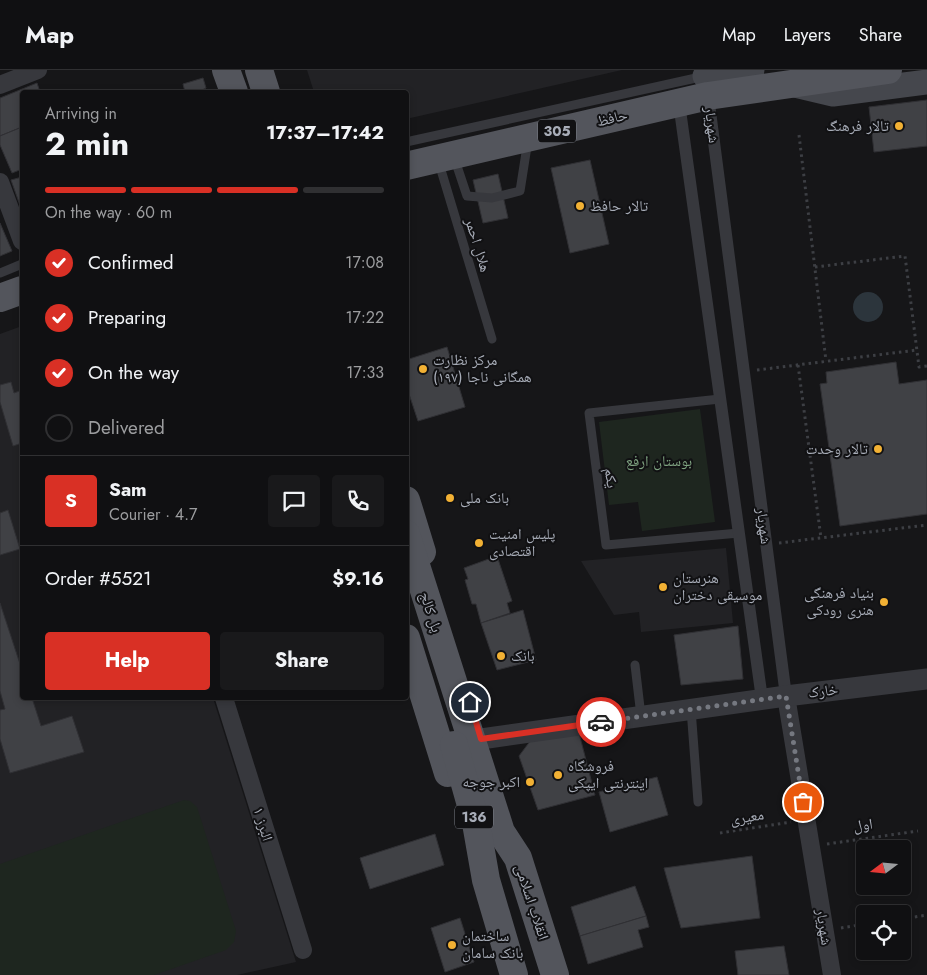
<!DOCTYPE html>
<meta charset="utf-8">
<style>
body{margin:0;font-family:Jost,"Noto Naskh Arabic",sans-serif;background:#19191b;color:#f1f3f6;height:100vh;display:flex;flex-direction:column;font-size:19px;white-space:nowrap}
*{box-sizing:border-box;margin:0}
p{font-size:16px;color:#9c9d9f}
.icon{flex:none;width:28px;height:28px;fill:none;stroke:currentColor;stroke-width:2;stroke-linecap:round;stroke-linejoin:round}
.map{position:relative;flex:1;overflow:hidden}
.sheet{position:absolute;left:20px;top:20px;width:389px;height:610px;display:flex;flex-direction:column;background:#101012;border-radius:5px;box-shadow:0 2px 8px #0003,0 0 0 1px #303032}
.sheet>*{flex:none}
.needle{width:32px;rotate:254deg}
.fabs{position:absolute;left:856px;top:770px;display:grid;gap:10px}
.fabs a{display:grid;place-items:center;width:55px;height:55px;border-radius:5px;background:#101012;box-shadow:0 2px 8px #0003,0 0 0 1px #303032;font-size:25px}
.pin{position:absolute;display:grid;place-items:center;width:42px;height:42px;color:#fff;margin:-21px;border:2px solid #fff;border-radius:50%;box-shadow:0 1px 5px #0007}
.courier{position:absolute;display:grid;place-items:center;width:50px;height:50px;margin:-25px;border:4px solid #d93025;border-radius:50%;background:#fff;color:#222;box-shadow:0 1px 6px #0007}
.summary em{font-style:normal;font-weight:700}
.summary div{display:flex;flex-direction:column-reverse}
.summary{display:flex;align-items:center;justify-content:space-between;height:85px;padding:0 25px}
h1{font-size:32px;font-weight:700;line-height:38px}
.bar{display:grid;grid-template-columns:repeat(4,1fr);gap:8px 5px;align-content:center;height:60px;padding:0 25px}
.bar i{height:6px;border-radius:4px;background:#303032}
.bar .active{background:#d93025}
.bar p{grid-column:span 4}
.line{display:flex;align-items:center;gap:12px;padding:0 25px;border-top:1px solid #303032}
.line div{flex:1}
.round{display:grid;place-items:center;flex:none;width:52px;height:52px;border-radius:5px;background:#19191b}
ol{padding:0 25px;list-style:none}
li{display:flex;align-items:center;gap:15px;height:55px}
li p{margin-inline-start:auto}
li .icon{padding:5px;border-radius:50%;background:#d93025;color:#fff;stroke-width:4}
li:last-child{color:#9c9d9f}
li i{width:28px;height:28px;border:2px solid #303032;border-radius:50%}
.primary-button{display:flex;gap:10px;margin-top:auto;padding:10px 25px}
.primary-button a{flex:1;height:58px;border-radius:5px;background:#d93025;color:#fff;font-size:20px;font-weight:700;line-height:58px;text-align:center}
.primary-button a+a{background:#19191b;color:#f1f3f6}
header{display:flex;align-items:center;gap:30px;box-sizing:border-box;height:70px;padding:0 25px;background:#101012;border-bottom:1px solid #303032}
header strong{font-size:24px}
nav{display:flex;gap:28px;margin-inline-start:auto;font-size:18px}
.map>svg:first-child{display:block}
.built{fill:#222225}
.green{fill:#1e261f}
.water{fill:#2c353c}
.building{fill:#404145;stroke:#303034}
.lines{fill:none;stroke-linecap:round;stroke-linejoin:round}
.path{stroke:#3d3f44;stroke-width:3;stroke-dasharray:2.5 4;stroke-linecap:butt}
.service{stroke:#37383d;stroke-width:9}
.pedestrian{stroke:#37383d;stroke-width:12}
.minor{stroke:#37383d;stroke-width:18}
.tertiary{stroke:#37383d;stroke-width:21}
.secondary{stroke:#45474d;stroke-width:25}
.primary{stroke:#53555c;stroke-width:28}
.done{stroke:#757880;stroke-width:5;stroke-dasharray:0 9}
.route{stroke:#d93025;stroke-width:6}
.poi-dot{fill:#f2b134;stroke:#111113;stroke-width:2}
.labels{text-anchor:middle;stroke-width:4;stroke-linejoin:round;paint-order:stroke}
.shield{fill:#111113;stroke:#7b7e86;stroke-width:1}
.shield-label{font-size:14px;font-weight:bold;fill:#a8adb8}
.street-label{font-size:15px;fill:#a8adb8;stroke:#111113}
.poi-label{font-size:15px;fill:#a8adb8;stroke:#111113;text-anchor:start}
.park-label{font-size:15px;fill:#7fa381;stroke:#111113}
</style>
<header>
<strong>Map</strong>
<nav><a>Map</a><a>Layers</a><a>Share</a></nav>
</header>
<div class="map">
<svg width="927" height="905" viewBox="0 0 927 905">
<rect width="100%" height="100%" fill="#161618"/>
<g class="built">
<path d="M307,0H622L406,49V22H314Z"/>
<path d="M22,256V628H213L296,892L237,905H0V264Z"/>
<path d="M726,478L733,553L641,562L639,542L614,545L581,491Z"/>
</g>
<g class="green">
<path d="M700,339L715,452L642,461L638,432L609,435L599,352Z"/>
<path d="M184,730L190,731L197,737L236,861L234,872L226,880L154,905H0V794Z"/>
</g>
<circle class="water" cx="868" cy="237" r="15"/>
<g class="building">
<path d="M203,8L206,18L202,20L203,22H185L183,14Z"/>
<path d="M37,13L40,22H22V57L0,66V28Z"/>
<path d="M927,30V76L874,82L869,37Z"/>
<path d="M22,57V99L12,103L0,75V66Z"/>
<path d="M590,90L609,174L570,183L551,98Z"/>
<path d="M498,104L508,148L483,153L473,110Z"/>
<path d="M22,107V141L11,110Z"/>
<path d="M0,153L12,181L0,186Z"/>
<path d="M447,277L465,337L418,351L406,315V290Z"/>
<path d="M896,292L899,314L927,310V444L840,456L820,314L827,313L826,302Z"/>
<path d="M11,312L14,323L22,320V373L13,376L0,332V315Z"/>
<path d="M8,440L20,479L0,485V443Z"/>
<path d="M497,486L512,531L507,533L510,543L481,553L476,534H472L465,510L468,509L464,498Z"/>
<path d="M0,533L22,600V628H32L41,656L72,646L84,682L10,703L0,669V640L5,639L0,621Z"/>
<path d="M523,540L536,590L497,600L481,553Z"/>
<path d="M738,556L743,609L681,615L674,565Z"/>
<path d="M579,663L595,725L538,740L519,686L531,670Z"/>
<path d="M657,707L668,745L610,762L599,722Z"/>
<path d="M435,764L444,795L370,819L360,788Z"/>
<path d="M752,786L760,848L681,858L664,798Z"/>
<path d="M635,816L646,846L580,866L571,837Z"/>
<path d="M646,846L649,857L638,860L643,877L588,894L580,866Z"/>
<path d="M460,848L474,892L445,902L431,858Z"/>
<path d="M784,876L789,905H738L735,881Z"/>
</g>
<g class="lines">
<g class="path">
<path d="M799,65L826,291"/>
<path d="M815,197L905,186L919,297L927,296"/>
<path d="M798,295L821,468"/>
<path d="M757,300L917,280"/>
<path d="M779,473L927,455"/>
<path d="M720,763L791,752"/>
<path d="M827,774L918,761"/>
<path d="M902,849L927,845"/>
<path d="M841,858L865,854"/>
</g>
<g class="service">
<path d="M406,72L705,6"/>
<path d="M454,87L467,126L492,128L520,121L528,70"/>
<path d="M438,90L492,269"/>
<path d="M0,203L22,194"/>
<path d="M720,329L589,343L606,475L739,463"/>
<path d="M635,595L641,646"/>
<path d="M691,639L698,732"/>
</g>
<g class="pedestrian">
<path d="M708,26L786,626"/>
<path d="M679,33L762,629"/>
</g>
<g class="minor">
<path d="M0,15L38,0"/>
<path d="M0,112L22,171"/>
<path d="M786,626L832,905"/>
<path d="M224,628L303,880"/>
</g>
<path class="tertiary" d="M481,669L786,626L927,609"/>
<g class="secondary">
<path d="M705,6L752,0"/>
<path d="M795,15L833,24L927,12"/>
</g>
<g class="primary">
<path d="M226,0L234,22"/>
<path d="M259,0L266,22"/>
<path d="M406,96L708,26L888,0"/>
<path d="M0,228L22,220"/>
<path d="M406,430L422,482"/>
<path d="M406,464L501,762L518,788L555,905"/>
<path d="M406,568L448,703"/>
<path d="M454,675L476,753L486,810L514,905"/>
</g>
</g>
<g class="lines">
<path class="done" d="M601,652L786,626L803,732"/>
<path class="route" d="M470,632L481,669L601,652"/>
</g>
<g class="poi-dot">
<circle cx="899" cy="56" r="5"/>
<circle cx="580" cy="136" r="5"/>
<circle cx="423" cy="299" r="5"/>
<circle cx="878" cy="379" r="5"/>
<circle cx="450" cy="428" r="5"/>
<circle cx="479" cy="473" r="5"/>
<circle cx="663" cy="517" r="5"/>
<circle cx="884" cy="532" r="5"/>
<circle cx="501" cy="586" r="5"/>
<circle cx="558" cy="705" r="5"/>
<circle cx="530" cy="712" r="5"/>
<circle cx="452" cy="875" r="5"/>
</g>
<g class="labels">
<g class="shield">
<rect x="538" y="49.5" width="38" height="23" rx="4"/>
<rect x="455" y="735.5" width="38" height="23" rx="4"/>
</g>
<g class="shield-label">
<text x="557" y="66">305</text>
<text x="474" y="752">136</text>
</g>
<g class="street-label">
<text transform="translate(612 48) rotate(-13)" y="5">حافظ</text>
<text transform="translate(712 55) rotate(83)" y="5">شهریار</text>
<text transform="translate(478 175) rotate(73)" y="5">هلال احمر</text>
<text transform="translate(611 408) rotate(83)" y="5">یکم</text>
<text transform="translate(764 456) rotate(83)" y="5">شهریار</text>
<text transform="translate(431 542) rotate(72)" y="5">پل کالج</text>
<text transform="translate(823 621) rotate(-7)" y="5">خارک</text>
<text transform="translate(747 747) rotate(-9)" y="5">معیری</text>
<text transform="translate(263 754) rotate(73)" y="5">البرز ۱</text>
<text transform="translate(863 755) rotate(-8)" y="5">اول</text>
<text transform="translate(532 832) rotate(72)" y="5">انقلاب اسلامی</text>
<text transform="translate(824 857) rotate(81)" y="5">شهریار</text>
</g>
<g class="poi-label">
<text x="889" y="61" text-anchor="end">تالار فرهنگ</text>
<text x="590" y="141">تالار حافظ</text>
<text x="433" y="295">مرکز نظارت<tspan x="433" dy="17">همگانی ناجا (۱۹۷)</tspan></text>
<text x="868" y="384" text-anchor="end">تالار وحدت</text>
<text x="460" y="433">بانک ملی</text>
<text x="489" y="469">پلیس امنیت<tspan x="489" dy="17">اقتصادی</tspan></text>
<text x="673" y="513">هنرستان<tspan x="673" dy="17">موسیقی دختران</tspan></text>
<text x="874" y="528" text-anchor="end">بنیاد فرهنگی<tspan x="874" dy="17">هنری رودکی</tspan></text>
<text x="511" y="591">بانک</text>
<text x="568" y="701">فروشگاه<tspan x="568" dy="17">اینترنتی ایپکی</tspan></text>
<text x="520" y="717" text-anchor="end">اکبر جوجه</text>
<text x="462" y="871">ساختمان<tspan x="462" dy="17">بانک سامان</tspan></text>
</g>
<g class="park-label">
<text x="659" y="396">بوستان ارفع</text>
</g>
</g>
</svg>
<div class="fabs">
<a><svg class="needle" viewBox="-14 -14 28 28"><path d="M0-13l5 13h-10z" fill="#e53935"/><path d="M0 13l5-13h-10z" fill="#9c9d9f"/></svg></a>
<a><svg class="icon" aria-label="locate" viewBox="0 0 24 24"><circle cx="12" cy="12" r="6"/><path d="M12 2v4M12 18v4M2 12h4M18 12h4"/></svg></a>
</div>
<div class="pin" style="left:803px;top:732px;background:#ea580c"><svg class="icon" aria-label="bag" viewBox="0 0 24 24"><path d="M5 8h14l-1 12H6zM9 8a3 3 0 0 1 6 0"/></svg></div>
<div class="pin" style="left:470px;top:632px;background:#1f2937"><svg class="icon" aria-label="home" viewBox="0 0 24 24"><path d="M3 11l9-7 9 7M6 9v11h12V9"/></svg></div>
<div class="courier" style="left:601px;top:652px"><svg class="icon" aria-label="car" viewBox="0 0 24 24"><path d="M5 17H2v-5l4-1 3-4h7l3 4 3 1v5h-3M9 17h6M6 11h13"/><circle cx="7" cy="17" r="2"/><circle cx="17" cy="17" r="2"/></svg></div>
<section class="sheet">
<div class="summary"><div><h1>2 min</h1><p>Arriving in</p></div><em>17:37–17:42</em></div>
<div class="bar"><i class="active"></i><i class="active"></i><i class="active"></i><i></i><p>On the way · 60 m</p></div>
<ol>
<li><svg class="icon" aria-label="check" viewBox="0 0 24 24"><path d="M5 12l5 5 9-10"/></svg>Confirmed<p>17:08</p></li>
<li><svg class="icon" aria-label="check" viewBox="0 0 24 24"><path d="M5 12l5 5 9-10"/></svg>Preparing<p>17:22</p></li>
<li><svg class="icon" aria-label="check" viewBox="0 0 24 24"><path d="M5 12l5 5 9-10"/></svg>On the way<p>17:33</p></li>
<li><i></i>Delivered</li>
</ol>
<div class="line" style="height:90px"><b class="round" style="background:#d93025;color:#fff">S</b><div><b>Sam</b><p>Courier · 4.7</p></div><a class="round"><svg class="icon" aria-label="chat" viewBox="0 0 24 24"><path d="M4 5h16v11H9l-5 4z"/></svg></a><a class="round"><svg class="icon" aria-label="phone" viewBox="0 0 24 24"><path d="M5 4h4l2 5-3 2q2 4 5 5l2-3 5 2v4C11 20 4 13 5 4z"/></svg></a></div>
<div class="line" style="height:65px"><div>Order #5521</div><b>$9.16</b></div>
<div class="primary-button"><a>Help</a><a>Share</a></div>
</section>
</div>
